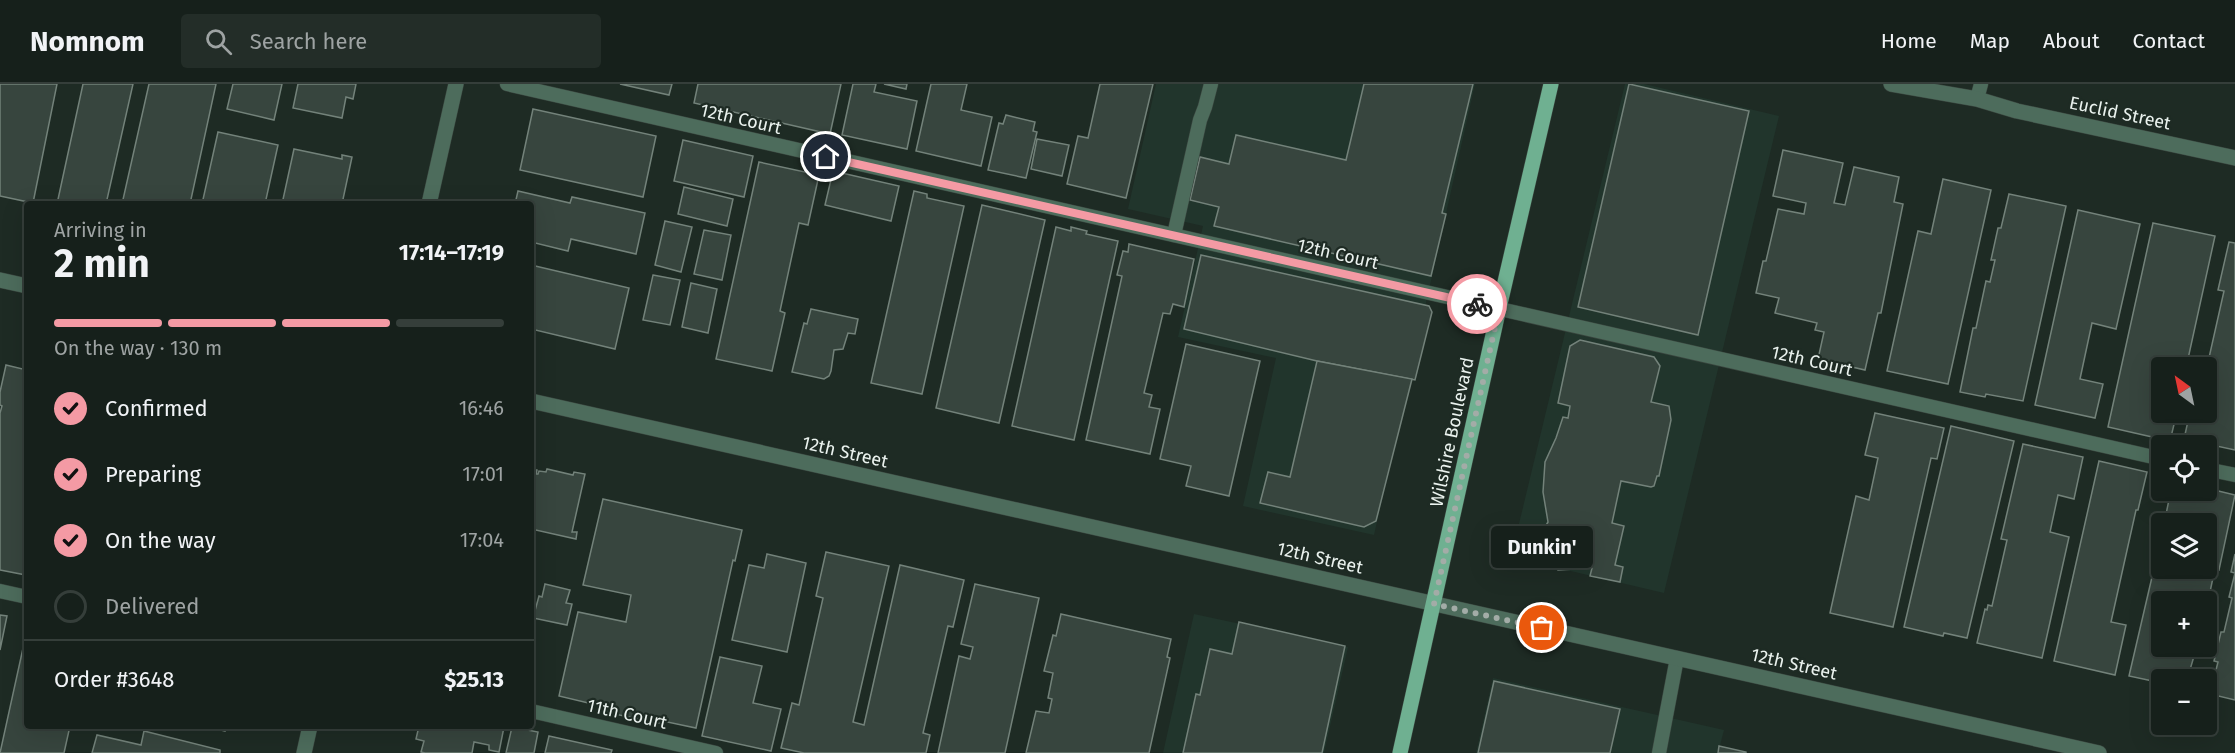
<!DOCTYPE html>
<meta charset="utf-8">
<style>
body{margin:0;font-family:"Fira Sans",sans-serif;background:#232d28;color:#f1f3f6;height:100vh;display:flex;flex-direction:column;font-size:22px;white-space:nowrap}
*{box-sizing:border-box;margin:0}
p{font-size:20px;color:#9ea3a3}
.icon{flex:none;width:33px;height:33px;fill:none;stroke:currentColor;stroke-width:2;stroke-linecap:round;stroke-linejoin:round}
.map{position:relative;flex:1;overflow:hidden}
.panel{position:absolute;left:24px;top:117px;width:510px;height:528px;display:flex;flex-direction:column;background:#16201b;border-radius:6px;box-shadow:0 6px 24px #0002,0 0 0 2px #353e3a}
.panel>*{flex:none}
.needle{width:39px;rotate:327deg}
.controls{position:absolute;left:2151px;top:273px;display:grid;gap:12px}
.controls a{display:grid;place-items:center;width:66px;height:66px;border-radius:6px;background:#16201b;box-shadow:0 6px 24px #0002,0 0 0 2px #353e3a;font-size:30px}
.pin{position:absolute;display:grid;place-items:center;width:51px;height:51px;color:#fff;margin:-26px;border:3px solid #fff;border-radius:50%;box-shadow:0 2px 6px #0007}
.courier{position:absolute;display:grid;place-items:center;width:60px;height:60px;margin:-30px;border:4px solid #f49aa4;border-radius:50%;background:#fff;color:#222;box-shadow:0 2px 8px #0007}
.bubble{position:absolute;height:42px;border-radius:6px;background:#16201b;box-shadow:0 6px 24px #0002,0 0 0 2px #353e3a;font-size:20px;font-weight:700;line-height:42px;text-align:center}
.head em{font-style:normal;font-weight:700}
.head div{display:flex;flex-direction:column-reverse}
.head{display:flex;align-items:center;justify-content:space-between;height:102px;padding:0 30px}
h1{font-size:39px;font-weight:700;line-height:45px}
.bar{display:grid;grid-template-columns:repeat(4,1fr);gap:9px 6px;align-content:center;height:72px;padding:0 30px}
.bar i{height:8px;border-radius:4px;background:#353e3a}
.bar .on{background:#f49aa4}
.bar p{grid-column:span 4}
.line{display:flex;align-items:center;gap:15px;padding:0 30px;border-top:2px solid #353e3a}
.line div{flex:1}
ol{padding:0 30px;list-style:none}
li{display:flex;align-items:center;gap:18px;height:66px}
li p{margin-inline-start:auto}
li .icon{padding:6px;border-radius:50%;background:#f49aa4;color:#111;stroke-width:4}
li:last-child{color:#9ea3a3}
li i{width:33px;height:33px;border:3px solid #353e3a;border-radius:50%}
header{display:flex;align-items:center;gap:36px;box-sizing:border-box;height:84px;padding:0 30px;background:#16201b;border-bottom:2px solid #353e3a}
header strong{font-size:28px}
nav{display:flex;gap:33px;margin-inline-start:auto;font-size:21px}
.search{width:420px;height:54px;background:#232d28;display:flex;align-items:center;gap:15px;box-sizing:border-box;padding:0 21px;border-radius:6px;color:#9ea3a3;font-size:22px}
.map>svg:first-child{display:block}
.built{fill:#21352c}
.building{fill:#37453e;stroke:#73827a;stroke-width:1.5}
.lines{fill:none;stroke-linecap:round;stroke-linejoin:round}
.lane-casing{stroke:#3b4740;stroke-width:15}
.street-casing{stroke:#3b4740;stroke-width:16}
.primary-casing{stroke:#3b4740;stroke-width:16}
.lane{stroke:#4d6c5c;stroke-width:14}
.street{stroke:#4d6c5c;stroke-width:15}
.primary{stroke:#6fb091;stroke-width:15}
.done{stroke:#a3aca7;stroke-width:6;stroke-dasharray:0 10.8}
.route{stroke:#f49aa4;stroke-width:8}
.labels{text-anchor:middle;stroke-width:4.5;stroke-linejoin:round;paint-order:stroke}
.street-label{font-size:18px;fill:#eaf2ee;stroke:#1e2b24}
</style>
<header>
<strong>Nomnom</strong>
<div class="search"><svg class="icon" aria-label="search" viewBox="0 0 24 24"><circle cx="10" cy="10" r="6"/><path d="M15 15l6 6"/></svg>Search here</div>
<nav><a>Home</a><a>Map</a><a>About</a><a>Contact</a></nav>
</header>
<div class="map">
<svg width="2235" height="669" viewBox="0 0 2235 669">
<rect width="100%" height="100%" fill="#1e2b24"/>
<g class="built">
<path d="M1156,0H1475L1374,451L1243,422L1276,274L1178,253L1203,142L1128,125Z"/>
<path d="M1625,0H1644L1779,32L1664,509L1511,473Z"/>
<path d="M1194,530L1348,563L1324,669H1163Z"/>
<path d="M1493,594L1724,646L1718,669H1476Z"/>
</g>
<g class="building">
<path d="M0,0H57L33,119L0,112Z"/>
<path d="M83,0H133L106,120H57Z"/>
<path d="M149,0H216L190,120H122Z"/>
<path d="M233,0H282L274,36L227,25Z"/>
<path d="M298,0H356L353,15L346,13L342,34L293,24Z"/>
<path d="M620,0H672L669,11Z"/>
<path d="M698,0H841L830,50L694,19Z"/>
<path d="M853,0H876L874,8L917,17L907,65L842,51Z"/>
<path d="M884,0H907L906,5Z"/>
<path d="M931,0H967L961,26L992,33L981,82L916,67Z"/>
<path d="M1100,0H1153L1126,114L1067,100L1078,52L1088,54Z"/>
<path d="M1364,0H1473L1442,129L1446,130L1431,192L1214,142L1219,123L1190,116L1200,73L1229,80L1236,51L1346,76Z"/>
<path d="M1629,0L1749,27L1698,251L1578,223Z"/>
<path d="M533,25L656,52L643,113L520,86Z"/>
<path d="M1006,31L1035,38L1033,47L1037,48L1026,94L988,86L999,39L1003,40Z"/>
<path d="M218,48L278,61L265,120H202Z"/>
<path d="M1037,55L1069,61L1062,92L1031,85Z"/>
<path d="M683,56L753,72L744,113L674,97Z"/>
<path d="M294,65L342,75V71L352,73L342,120H282Z"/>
<path d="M1783,66L1843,79L1834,119L1845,121L1854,83L1899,93L1894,118L1903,120L1881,229H1878L1865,286L1818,275L1824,248L1815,246L1817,239L1775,229L1779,214L1756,209L1763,177H1766L1778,125L1804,130L1806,119L1773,112Z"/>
<path d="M759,78L819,91L808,141L799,139L780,227L785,229L772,287L716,275Z"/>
<path d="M833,87L899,102L891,137L825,121Z"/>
<path d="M1943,95L1991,106L1948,300L1887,287L1918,147L1931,150Z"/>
<path d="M684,103L733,115L727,142L678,130Z"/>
<path d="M518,107L570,119L572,113L645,129L636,170L571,155L568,167L531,158V120H515Z"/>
<path d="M914,107L927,110V114L964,122L922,310L871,299Z"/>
<path d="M2009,110L2066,122L2023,317L1986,310L1985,313L1960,308L1973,244H1976L1986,197L1990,198L1995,176H1991L1998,144H2001Z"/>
<path d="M982,121L1045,136L999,339L936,324Z"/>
<path d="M2078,126L2140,140L2116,245L2092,239L2080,295L2103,300L2095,334L2035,321Z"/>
<path d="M665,137L692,143L681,188L655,181Z"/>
<path d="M2153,139L2215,152L2186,284H2162V328H2177L2170,357L2108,343Z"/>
<path d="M1056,143L1071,147V143L1087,147L1086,150L1118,157L1074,356L1012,342Z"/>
<path d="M704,146L731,151L722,196L694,190Z"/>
<path d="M2229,158L2235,159V366L2184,355L2190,328H2206V287L2224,207L2218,206Z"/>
<path d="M1129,160L1194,175L1184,223L1173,220L1170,230L1163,229L1144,309L1152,311L1149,323L1160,325L1150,370L1086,356L1122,192L1117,191L1123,167L1128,168Z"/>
<path d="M1201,171L1429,222L1432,228L1415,296L1317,277L1184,245Z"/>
<path d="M531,181L629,204L615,265L531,245Z"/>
<path d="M653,191L680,196L670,241L643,236Z"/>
<path d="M691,199L717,205L708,249L682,243Z"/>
<path d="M811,225L858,235L855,250L848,249L843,265L834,266L831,287L829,292L824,295L792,288L804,239L807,240Z"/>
<path d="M1580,256L1654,273L1660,282L1651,318L1669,322L1671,336L1659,392H1657L1654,402L1651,403L1621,397L1612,439L1624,442L1615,481L1623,483L1620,498L1590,492L1592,484L1580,481L1575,485L1558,486L1547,477L1541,463L1542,448L1548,438L1543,408L1545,378L1556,354L1563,333L1568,334L1570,322L1558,319L1570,262Z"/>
<path d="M1186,260L1260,277L1229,412L1186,402L1191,382L1160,375Z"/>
<path d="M1317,277L1412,295L1376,437L1364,443L1260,419L1268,388L1290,393Z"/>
<path d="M6,281L27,286L26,491L0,486V329L2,322L0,321V308Z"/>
<path d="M1875,329L1944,344L1937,375L1931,374L1893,543L1830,529L1856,412L1869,416L1878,374L1865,371Z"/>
<path d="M1951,342L2014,357L1967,554L1944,549L1943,552L1904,543Z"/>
<path d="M2023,360L2083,373L2074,415L2058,411L2050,448L2069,453L2042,574L1977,559L1985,525L1987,526L1988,521L1992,522L2007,456L2001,455Z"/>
<path d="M2099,377L2147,388L2138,426H2136L2111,538L2126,541L2115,591L2054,577Z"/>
<path d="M531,385L537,386L536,390H538L539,387L546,388L547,385L573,391L574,388L585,390L572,448H577L576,455L531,445Z"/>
<path d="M2206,404L2235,411L2219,486L2215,484L2210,508H2207L2205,518H2162V562H2197L2187,596H2162V599L2129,592L2162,450V484H2206V440H2164L2171,406H2206Z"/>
<path d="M603,415L742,446L735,477L733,476L696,644L663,637L662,640L600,627L601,622L559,612L578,528L626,538L631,511L583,501Z"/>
<path d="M826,468L889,482L853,638L864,641L900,481L964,496L953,543L948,542L923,649L930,651L926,669H804L781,664L792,619L799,621L823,514L816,512Z"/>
<path d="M767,470L806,479L787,568L732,556L749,481L764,484Z"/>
<path d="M2235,470V616L2210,610L2218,578L2214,577L2221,548H2224L2232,514L2229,513L2235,489L2231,488Z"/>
<path d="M545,500L570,506L566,519L572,520L567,541L533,534L539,512L542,513Z"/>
<path d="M975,500L1039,514L1005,669H938L959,572L970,575L973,563L961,560Z"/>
<path d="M1061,530L1171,555L1167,573L1170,574L1149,669H1026L1036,627L1049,629L1052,615L1048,614L1053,589L1044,587L1053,551L1056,552Z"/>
<path d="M0,531L7,532L0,566Z"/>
<path d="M1239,538L1345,562L1322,669H1183L1196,610L1200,611L1210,565L1232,570Z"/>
<path d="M27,546V642H70L64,669H0Z"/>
<path d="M720,573L762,582L753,619L781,625L771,667L702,652Z"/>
<path d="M1494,597L1620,625L1610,669H1478Z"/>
<path d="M205,642H226L225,647Z"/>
<path d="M419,642H499L504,643L499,668L489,666V661L474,658L472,669H425L421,668L424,657L416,655Z"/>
<path d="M512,643L538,648L534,669H506Z"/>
<path d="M144,647L220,666V669H92L97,651L141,661Z"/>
<path d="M549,652L612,666L611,669H545Z"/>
<path d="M1719,662L1746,668V669H1718Z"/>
</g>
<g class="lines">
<g class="lane-casing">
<g id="lane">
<path d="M507,0L2162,375"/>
<path d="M1977,15L1981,0"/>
<path d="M1174,151L1200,36L1205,23L1211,0"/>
<path d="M2206,385L2235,391"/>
<path d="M0,507L27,513"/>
<path d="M531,627L716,669"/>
<path d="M1659,669L1677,574"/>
</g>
</g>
<g class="street-casing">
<g id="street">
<path d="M1891,0L1977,15L2017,27L2235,74"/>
<path d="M429,120L456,0"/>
<path d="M0,196L27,202"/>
<path d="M531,317L2099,669"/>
<path d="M304,669L310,642"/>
</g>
</g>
<g class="primary-casing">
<path id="primary" d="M1400,669L1499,224L1551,0"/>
</g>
<use href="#lane" class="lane"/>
<use href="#street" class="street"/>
<use href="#primary" class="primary"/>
</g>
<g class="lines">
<path class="done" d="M1477,220L1499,225L1434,520L1542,544"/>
<path class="route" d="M826,73L1477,220"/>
</g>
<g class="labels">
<g class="street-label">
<text transform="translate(2120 29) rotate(12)" y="6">Euclid Street</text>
<text transform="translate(741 35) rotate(13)" y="6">12th Court</text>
<text transform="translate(1338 170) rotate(13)" y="6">12th Court</text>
<text transform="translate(1812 277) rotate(13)" y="6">12th Court</text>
<text transform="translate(1452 348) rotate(-78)" y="6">Wilshire Boulevard</text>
<text transform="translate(845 368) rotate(13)" y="6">12th Street</text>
<text transform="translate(1320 474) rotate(13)" y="6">12th Street</text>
<text transform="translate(1794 580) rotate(13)" y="6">12th Street</text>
<text transform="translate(627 630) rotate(13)" y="6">11th Court</text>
</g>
</g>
</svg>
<div class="controls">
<a><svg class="needle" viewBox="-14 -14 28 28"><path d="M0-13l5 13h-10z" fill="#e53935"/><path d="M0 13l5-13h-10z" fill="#9ea3a3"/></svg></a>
<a><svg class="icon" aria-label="locate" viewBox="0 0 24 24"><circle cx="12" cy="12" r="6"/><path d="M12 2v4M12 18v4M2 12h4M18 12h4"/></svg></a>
<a><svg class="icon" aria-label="layers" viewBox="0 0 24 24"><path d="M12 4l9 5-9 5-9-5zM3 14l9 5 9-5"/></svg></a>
<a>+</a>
<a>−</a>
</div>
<div class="pin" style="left:1542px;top:544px;background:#ea580c"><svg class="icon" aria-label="bag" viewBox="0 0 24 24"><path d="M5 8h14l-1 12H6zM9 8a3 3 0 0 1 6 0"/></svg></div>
<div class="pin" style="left:826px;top:73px;background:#1f2937"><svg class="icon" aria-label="home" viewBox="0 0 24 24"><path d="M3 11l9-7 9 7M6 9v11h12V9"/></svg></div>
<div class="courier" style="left:1477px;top:220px"><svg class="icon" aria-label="bike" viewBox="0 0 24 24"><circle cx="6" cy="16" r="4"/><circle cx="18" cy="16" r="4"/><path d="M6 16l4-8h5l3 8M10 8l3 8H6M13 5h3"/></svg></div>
<div class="bubble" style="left:1491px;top:442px;width:102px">Dunkin'</div>
<section class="panel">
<div class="head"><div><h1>2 min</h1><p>Arriving in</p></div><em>17:14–17:19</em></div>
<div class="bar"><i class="on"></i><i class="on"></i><i class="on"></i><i></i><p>On the way · 130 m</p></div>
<ol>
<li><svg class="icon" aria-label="check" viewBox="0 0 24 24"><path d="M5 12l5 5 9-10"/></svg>Confirmed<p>16:46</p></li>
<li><svg class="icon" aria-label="check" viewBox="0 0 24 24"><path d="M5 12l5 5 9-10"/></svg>Preparing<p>17:01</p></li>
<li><svg class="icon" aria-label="check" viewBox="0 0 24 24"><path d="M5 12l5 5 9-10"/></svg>On the way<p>17:04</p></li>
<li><i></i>Delivered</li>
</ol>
<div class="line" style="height:78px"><div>Order #3648</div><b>$25.13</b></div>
</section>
</div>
